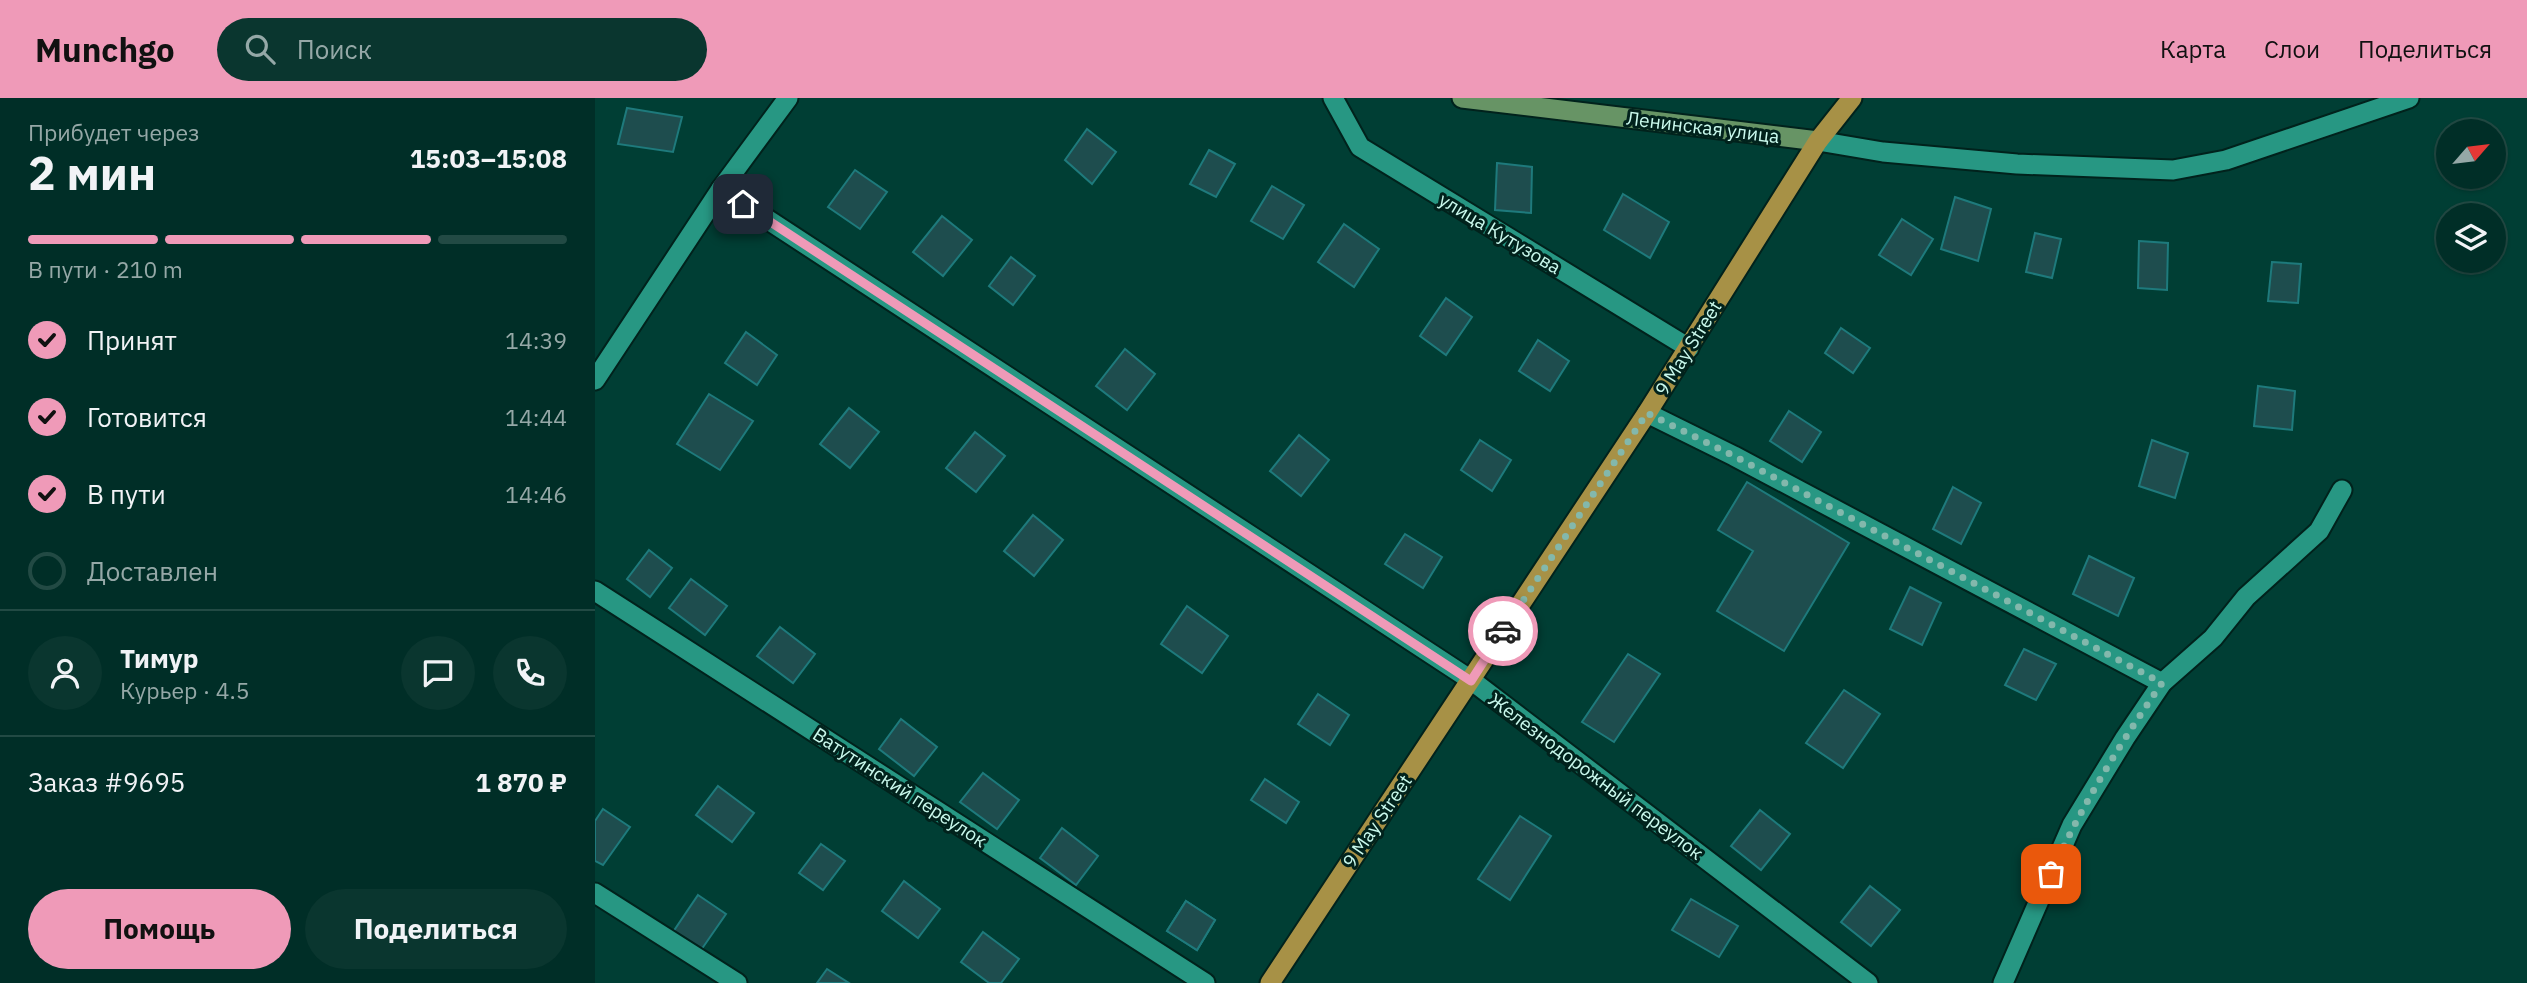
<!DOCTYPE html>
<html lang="ru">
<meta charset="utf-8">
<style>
body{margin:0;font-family:"IBM Plex Sans",sans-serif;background:#0a362f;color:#f1f3f6;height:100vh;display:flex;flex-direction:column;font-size:26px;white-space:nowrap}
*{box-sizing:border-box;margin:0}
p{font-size:23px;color:#95a8a7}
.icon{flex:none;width:38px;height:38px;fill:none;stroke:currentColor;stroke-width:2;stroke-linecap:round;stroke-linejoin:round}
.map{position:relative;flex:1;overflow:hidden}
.panel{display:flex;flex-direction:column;background:#002e27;width:595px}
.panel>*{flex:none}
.needle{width:46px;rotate:62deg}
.tools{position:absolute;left:1841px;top:21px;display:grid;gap:14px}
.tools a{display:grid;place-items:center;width:70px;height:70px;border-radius:50%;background:#002e27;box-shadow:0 2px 5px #0004,0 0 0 2px #224a44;font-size:35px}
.pin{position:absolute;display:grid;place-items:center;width:60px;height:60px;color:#fff;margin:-30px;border-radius:14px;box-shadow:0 4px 10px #0006}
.courier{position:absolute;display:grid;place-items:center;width:70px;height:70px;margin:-35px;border:5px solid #ef9ab8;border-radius:50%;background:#fff;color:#222;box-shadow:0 2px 9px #0007}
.overview em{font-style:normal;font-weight:700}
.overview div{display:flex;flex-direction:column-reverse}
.overview{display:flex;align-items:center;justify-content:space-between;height:119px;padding:0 28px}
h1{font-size:46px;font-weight:700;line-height:52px}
.bar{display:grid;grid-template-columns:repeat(4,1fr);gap:10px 7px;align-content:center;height:84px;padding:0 28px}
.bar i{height:9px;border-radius:5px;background:#224a44}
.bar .current{background:#ef9ab8}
.bar p{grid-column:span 4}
.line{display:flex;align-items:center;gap:18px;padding:0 28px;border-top:2px solid #224a44}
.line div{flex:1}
.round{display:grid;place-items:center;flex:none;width:74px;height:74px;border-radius:37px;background:#0a362f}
ol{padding:0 28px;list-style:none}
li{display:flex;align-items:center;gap:21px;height:77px}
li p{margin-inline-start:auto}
li .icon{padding:7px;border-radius:50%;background:#ef9ab8;color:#111;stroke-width:4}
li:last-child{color:#95a8a7}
li i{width:38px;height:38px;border:4px solid #224a44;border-radius:50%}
.cta{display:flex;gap:14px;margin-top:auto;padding:14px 28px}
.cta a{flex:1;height:80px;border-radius:42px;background:#ef9ab8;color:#111;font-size:28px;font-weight:700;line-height:80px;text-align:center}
.cta a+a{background:#0a362f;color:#f1f3f6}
header{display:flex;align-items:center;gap:42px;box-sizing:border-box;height:98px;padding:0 35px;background:#ef9ab8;color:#111}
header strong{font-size:33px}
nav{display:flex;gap:38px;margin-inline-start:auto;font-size:24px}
.search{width:490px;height:63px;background:#0a362f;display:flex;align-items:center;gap:18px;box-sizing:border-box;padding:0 24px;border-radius:38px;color:#95a8a7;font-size:26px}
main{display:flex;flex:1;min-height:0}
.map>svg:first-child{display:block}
.building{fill:#1e4d4e;stroke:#1e7a7c;stroke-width:2}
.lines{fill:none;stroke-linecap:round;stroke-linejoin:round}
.minor-casing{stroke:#01221c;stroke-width:23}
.secondary-casing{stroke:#01221c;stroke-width:23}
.primary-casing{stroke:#01221c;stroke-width:23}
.minor{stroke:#279783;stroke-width:19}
.secondary{stroke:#679465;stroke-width:19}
.primary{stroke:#a79146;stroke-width:19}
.done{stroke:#83b8ac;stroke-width:7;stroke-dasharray:0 12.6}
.route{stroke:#ef9ab8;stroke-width:9}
.labels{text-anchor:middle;stroke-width:6;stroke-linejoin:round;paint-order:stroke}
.street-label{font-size:19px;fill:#caf9ed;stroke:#01221c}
</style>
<header>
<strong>Munchgo</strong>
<div class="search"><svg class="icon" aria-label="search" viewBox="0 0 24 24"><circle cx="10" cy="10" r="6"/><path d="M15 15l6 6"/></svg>Поиск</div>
<nav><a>Карта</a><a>Слои</a><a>Поделиться</a></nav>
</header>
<main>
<section class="panel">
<div class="overview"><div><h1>2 мин</h1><p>Прибудет через</p></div><em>15:03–15:08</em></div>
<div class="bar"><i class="current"></i><i class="current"></i><i class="current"></i><i></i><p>В пути · 210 m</p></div>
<ol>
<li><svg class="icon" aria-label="check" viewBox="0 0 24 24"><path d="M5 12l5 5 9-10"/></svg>Принят<p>14:39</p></li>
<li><svg class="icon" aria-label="check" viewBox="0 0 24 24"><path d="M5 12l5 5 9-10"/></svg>Готовится<p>14:44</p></li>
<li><svg class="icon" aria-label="check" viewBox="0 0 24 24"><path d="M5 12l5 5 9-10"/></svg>В пути<p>14:46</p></li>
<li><i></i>Доставлен</li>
</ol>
<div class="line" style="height:126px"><a class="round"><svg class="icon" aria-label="person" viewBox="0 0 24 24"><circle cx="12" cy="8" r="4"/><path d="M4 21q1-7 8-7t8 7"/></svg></a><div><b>Тимур</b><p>Курьер · 4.5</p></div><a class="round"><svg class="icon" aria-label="chat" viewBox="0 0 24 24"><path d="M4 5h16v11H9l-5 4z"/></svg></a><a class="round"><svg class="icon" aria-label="phone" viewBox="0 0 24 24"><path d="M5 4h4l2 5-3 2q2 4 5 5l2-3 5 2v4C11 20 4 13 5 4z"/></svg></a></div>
<div class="line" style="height:91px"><div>Заказ #9695</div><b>1 870 ₽</b></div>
<div class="cta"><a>Помощь</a><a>Поделиться</a></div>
</section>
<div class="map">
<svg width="1932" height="885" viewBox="0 0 1932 885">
<rect width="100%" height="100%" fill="#003e34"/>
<g class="building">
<path d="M32,10L87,19L78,54L23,46Z"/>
<path d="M492,31L521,54L497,86L470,62Z"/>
<path d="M614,52L640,66L621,99L595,86Z"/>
<path d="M902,65L937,69L936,115L900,112Z"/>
<path d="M260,72L292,94L265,131L233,109Z"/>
<path d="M677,88L709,107L688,141L656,123Z"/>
<path d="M1028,96L1074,124L1055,160L1009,132Z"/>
<path d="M1360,99L1396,111L1383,163L1346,151Z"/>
<path d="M347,118L377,142L348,178L318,154Z"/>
<path d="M1307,121L1338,141L1316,177L1284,157Z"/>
<path d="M749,126L784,151L759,189L723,164Z"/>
<path d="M1440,135L1466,141L1457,180L1431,174Z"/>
<path d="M1544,143L1573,145L1572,192L1543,190Z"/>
<path d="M416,159L440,178L418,207L394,188Z"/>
<path d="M1677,164L1706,166L1703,205L1673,203Z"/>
<path d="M851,200L877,219L851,257L825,238Z"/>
<path d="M1246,230L1275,250L1258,275L1230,255Z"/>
<path d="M151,234L182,257L162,287L130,265Z"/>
<path d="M943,242L974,263L955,293L924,273Z"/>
<path d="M530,251L560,276L532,312L501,288Z"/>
<path d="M1663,288L1700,293L1697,332L1659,328Z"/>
<path d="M114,296L158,323L125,372L82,346Z"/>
<path d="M254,310L284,334L255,370L225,346Z"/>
<path d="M1194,313L1226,334L1207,364L1175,343Z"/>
<path d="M380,334L410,358L381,394L351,370Z"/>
<path d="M704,337L734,362L706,398L675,373Z"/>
<path d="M885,342L916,362L897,393L866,372Z"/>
<path d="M1557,342L1593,355L1580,400L1544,388Z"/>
<path d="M1152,384L1254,445L1189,553L1122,513L1158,453L1123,432Z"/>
<path d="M1358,389L1386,405L1366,446L1338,431Z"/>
<path d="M438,417L468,442L439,478L409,453Z"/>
<path d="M810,436L847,459L828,490L790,466Z"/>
<path d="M54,452L77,470L55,499L32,481Z"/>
<path d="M1494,458L1539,480L1523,518L1478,496Z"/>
<path d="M96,481L132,508L110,537L74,510Z"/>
<path d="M1315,489L1346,505L1327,547L1295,531Z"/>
<path d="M592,508L633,538L607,575L566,546Z"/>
<path d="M185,529L220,556L198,585L162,558Z"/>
<path d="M1429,551L1461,566L1441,602L1410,587Z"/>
<path d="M1033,556L1065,576L1019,644L987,624Z"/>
<path d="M1249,592L1285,616L1248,670L1211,645Z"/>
<path d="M723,596L754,617L735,647L703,626Z"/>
<path d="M306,621L342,649L319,678L284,651Z"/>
<path d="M388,675L424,702L402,731L365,704Z"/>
<path d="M670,681L704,704L691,725L656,702Z"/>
<path d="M123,688L159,715L137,744L101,717Z"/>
<path d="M8,711L35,729L8,767L0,763V723Z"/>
<path d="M1165,712L1195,736L1166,772L1136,748Z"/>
<path d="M925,718L956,738L915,802L883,781Z"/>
<path d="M467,730L503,758L481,787L445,760Z"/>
<path d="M226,746L250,763L228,792L204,775Z"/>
<path d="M309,783L345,811L323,840L287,813Z"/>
<path d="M1275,788L1305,812L1276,848L1246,824Z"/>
<path d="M103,797L131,816L104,855L76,837Z"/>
<path d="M1096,801L1143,828L1124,859L1077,832Z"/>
<path d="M591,803L620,822L602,852L572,833Z"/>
<path d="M591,803L620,822L602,852L572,833Z"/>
<path d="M388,834L424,861L406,885H394L366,864Z"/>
<path d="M232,871L254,885H222Z"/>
</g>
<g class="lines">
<g class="minor-casing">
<g id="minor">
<path d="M738,0L765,49L1094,250"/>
<path d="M1223,43L1288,54L1422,66L1578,72L1631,62L1814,0"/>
<path d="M126,91L876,582L1273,885"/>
<path d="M0,282L126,91L193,0"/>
<path d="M1052,315L1139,358L1567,585"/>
<path d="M0,493L610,885"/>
<path d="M0,795L142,885"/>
<path d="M1408,885L1477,727L1530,640L1567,585L1618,540L1651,499L1724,433L1747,392"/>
</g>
</g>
<g class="secondary-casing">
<path id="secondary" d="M867,0L1223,43"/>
</g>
<g class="primary-casing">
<path id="primary" d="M675,885L1052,315L1223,43L1257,0"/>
</g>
<use href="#minor" class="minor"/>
<use href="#secondary" class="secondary"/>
<use href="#primary" class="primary"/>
</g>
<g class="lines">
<path class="done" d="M908,533L1052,315L1139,358L1567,585C1525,646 1486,708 1456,776"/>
<path class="route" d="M148,106L876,583L908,533"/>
</g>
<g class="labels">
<g class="street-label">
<text transform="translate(1108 29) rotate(7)" y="7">Ленинская улица</text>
<text transform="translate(905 135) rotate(31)" y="7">улица Кутузова</text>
<text transform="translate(1093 250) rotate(-58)" y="7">9 May Street</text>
<text transform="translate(1001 678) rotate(37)" y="7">Железнодорожный переулок</text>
<text transform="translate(305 689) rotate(33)" y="7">Ватутинский переулок</text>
<text transform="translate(782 723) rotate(-56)" y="7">9 May Street</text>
</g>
</g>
</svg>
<div class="tools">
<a><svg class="needle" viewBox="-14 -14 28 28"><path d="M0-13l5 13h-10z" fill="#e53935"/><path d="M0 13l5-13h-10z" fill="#95a8a7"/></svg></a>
<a><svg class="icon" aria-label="layers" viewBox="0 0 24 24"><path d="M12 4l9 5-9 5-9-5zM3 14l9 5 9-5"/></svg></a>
</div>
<div class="pin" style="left:1456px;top:776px;background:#ea580c"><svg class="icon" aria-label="bag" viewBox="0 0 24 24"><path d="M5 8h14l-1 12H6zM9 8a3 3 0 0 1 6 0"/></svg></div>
<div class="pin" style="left:148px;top:106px;background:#1f2937"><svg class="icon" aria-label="home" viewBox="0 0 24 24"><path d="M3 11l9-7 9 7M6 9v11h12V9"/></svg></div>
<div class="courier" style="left:908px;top:533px"><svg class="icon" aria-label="car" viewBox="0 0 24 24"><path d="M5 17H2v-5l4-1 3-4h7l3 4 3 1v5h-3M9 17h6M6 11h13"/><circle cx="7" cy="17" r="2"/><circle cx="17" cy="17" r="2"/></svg></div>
</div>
</main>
